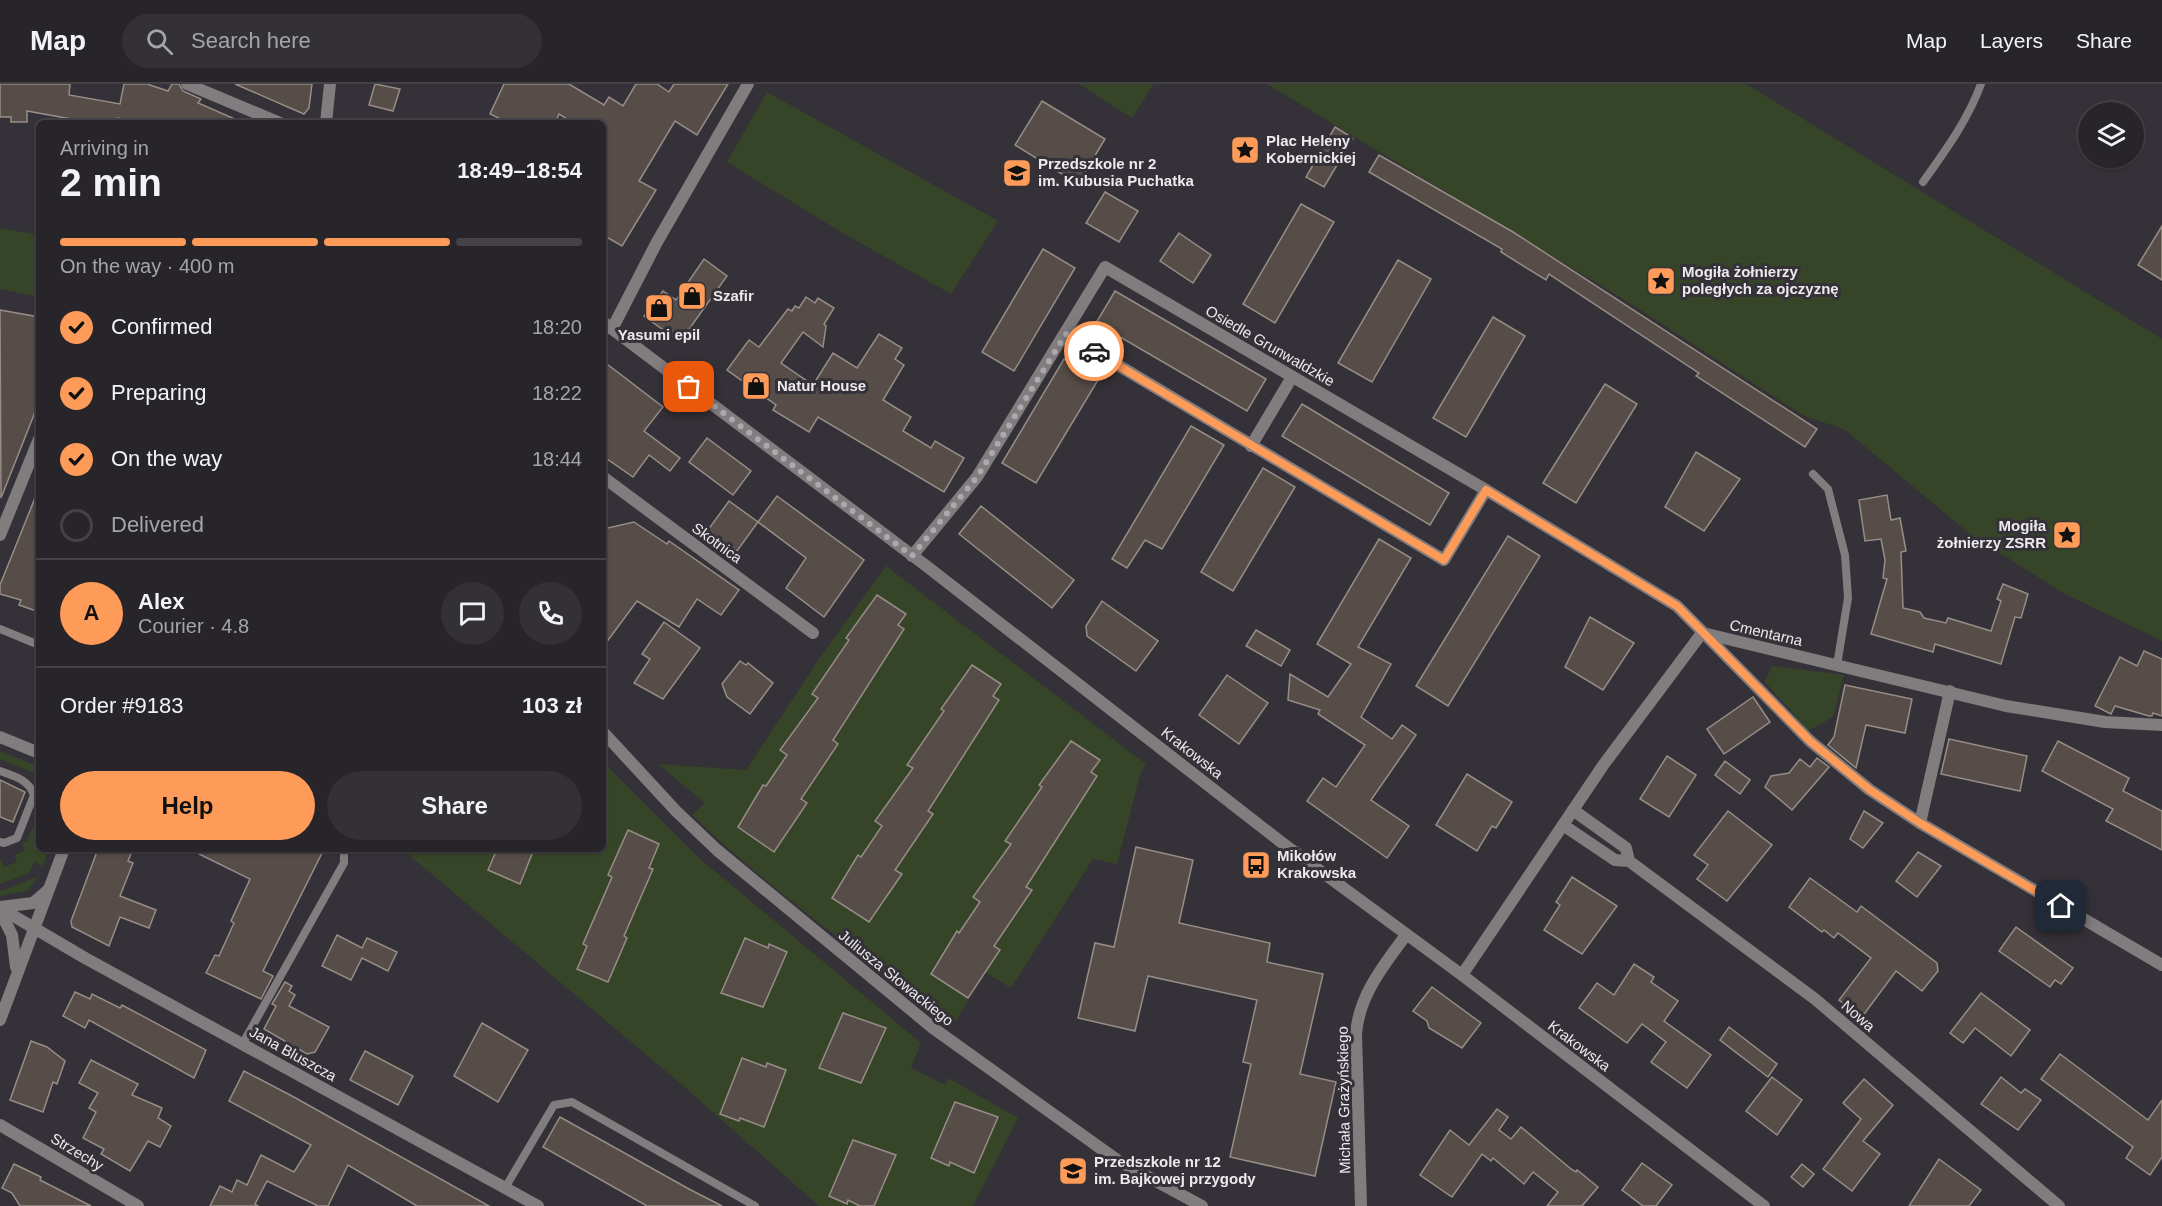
<!DOCTYPE html>
<meta charset="utf-8">
<style>
body{margin:0;font-family:Helvetica,sans-serif;background:#343136;color:#f1f3f6;height:100vh;display:flex;flex-direction:column;font-size:22px;white-space:nowrap}
*{box-sizing:border-box;margin:0}
p{font-size:20px;color:#a5a5a8}
.icon{flex:none;width:33px;height:33px;fill:none;stroke:currentColor;stroke-width:2;stroke-linecap:round;stroke-linejoin:round}
.map{position:relative;flex:1;overflow:hidden}
.side{position:absolute;left:36px;top:36px;width:570px;height:732px;display:flex;flex-direction:column;background:#28252a;border-radius:9px;box-shadow:0 2px 4px #0004,0 0 0 2px #444247}
.side>*{flex:none}
.buttons{position:absolute;left:2078px;top:18px;display:grid;gap:12px}
.buttons a{display:grid;place-items:center;width:66px;height:66px;border-radius:50%;background:#28252a;box-shadow:0 2px 4px #0004,0 0 0 2px #444247;font-size:30px}
.pin{position:absolute;display:grid;place-items:center;width:51px;height:51px;color:#fff;margin:-26px;border-radius:12px;box-shadow:0 3px 9px #0006}
.courier{position:absolute;display:grid;place-items:center;width:60px;height:60px;margin:-30px;border:4px solid #fe9b59;border-radius:50%;background:#fff;color:#222;box-shadow:0 2px 8px #0007}
.overview em{font-style:normal;font-weight:700}
.overview div{display:flex;flex-direction:column-reverse}
.overview{display:flex;align-items:center;justify-content:space-between;height:102px;padding:0 24px}
h1{font-size:39px;font-weight:700;line-height:45px}
.bar{display:grid;grid-template-columns:repeat(4,1fr);gap:9px 6px;align-content:center;height:72px;padding:0 24px}
.bar i{height:8px;border-radius:4px;background:#444247}
.bar .selected{background:#fe9b59}
.bar p{grid-column:span 4}
.line{display:flex;align-items:center;gap:15px;padding:0 24px;border-top:2px solid #444247}
.line div{flex:1}
.round{display:grid;place-items:center;flex:none;width:63px;height:63px;border-radius:32px;background:#343136}
ol{padding:0 24px;list-style:none}
li{display:flex;align-items:center;gap:18px;height:66px}
li p{margin-inline-start:auto}
li .icon{padding:6px;border-radius:50%;background:#fe9b59;color:#111;stroke-width:4}
li:last-child{color:#a5a5a8}
li i{width:33px;height:33px;border:3px solid #444247;border-radius:50%}
.button{display:flex;gap:12px;margin-top:auto;padding:12px 24px}
.button a{flex:1;height:69px;border-radius:36px;background:#fe9b59;color:#111;font-size:24px;font-weight:700;line-height:69px;text-align:center}
.button a+a{background:#343136;color:#f1f3f6}
header{display:flex;align-items:center;gap:36px;box-sizing:border-box;height:84px;padding:0 30px;background:#28252a;border-bottom:2px solid #444247}
header strong{font-size:28px}
nav{display:flex;gap:33px;margin-inline-start:auto;font-size:21px}
.search{width:420px;height:54px;background:#343136;display:flex;align-items:center;gap:15px;box-sizing:border-box;padding:0 21px;border-radius:33px;color:#a5a5a8;font-size:22px}
.map>svg:first-child{display:block}
.green{fill:#364527}
.building{fill:#564d48;stroke:#978d87;stroke-width:1.5}
.lines{fill:none;stroke-linecap:round;stroke-linejoin:round}
.service{stroke:#817c7e;stroke-width:8}
.pedestrian{stroke:#817c7e;stroke-width:12}
.minor{stroke:#817c7e;stroke-width:12}
.tertiary{stroke:#817c7e;stroke-width:12}
.done{stroke:#aca9ae;stroke-width:6;stroke-dasharray:0 10.8}
.route{stroke:#fe9b59;stroke-width:8}
.labels{text-anchor:middle;stroke-width:6;stroke-linejoin:round;paint-order:stroke}
.poi-label{font-size:15px;font-weight:bold;fill:#ece9ee;stroke:#353138;text-anchor:start}
.street-label{font-size:15px;fill:#ece9ee;stroke:#353138}
</style>
<header>
<strong>Map</strong>
<div class="search"><svg class="icon" aria-label="search" viewBox="0 0 24 24"><circle cx="10" cy="10" r="6"/><path d="M15 15l6 6"/></svg>Search here</div>
<nav><a>Map</a><a>Layers</a><a>Share</a></nav>
</header>
<div class="map">
<svg width="2162" height="1122" viewBox="0 0 2162 1122">
<rect width="100%" height="100%" fill="#353138"/>
<g class="green">
<path d="M1079,0H1154L1132,34Z"/>
<path d="M1267,0H1746L2162,255V557L2063,509L1970,450L1844,345L1804,332L1628,218Z"/>
<path d="M767,8L998,137L951,210L841,148L727,78Z"/>
<path d="M0,144L39,151V213L0,205Z"/>
<path d="M886,482L1146,680L1140,691L1117,780L1093,775L1011,904L980,885L984,890L955,938C864,874 773,808 692,731L705,719L658,680L746,686L821,572Z"/>
<path d="M1772,582L1844,591L1833,633L1808,647L1765,598Z"/>
<path d="M0,667L39,683V691L0,675Z"/>
<path d="M603,678L699,774L921,959L911,984L945,1001L948,994L1018,1034L973,1122H819L681,1000L402,765H603Z"/>
<path d="M39,728V765H49L43,782L34,778L29,789L0,800V774L4,783L17,778L15,771L25,767L22,759L27,757Z"/>
<path d="M38,793L27,807L0,812V807Z"/>
</g>
<g class="building">
<path d="M0,0H70L69,11L120,20L124,0H147L168,7L172,0H179L183,7L201,15L198,19L244,39H134L118,34L117,39H93L27,27V38H11V33H0Z"/>
<path d="M235,0H312L309,24L304,30Z"/>
<path d="M375,0L400,5L393,27L369,21Z"/>
<path d="M504,0H569L604,21L609,13L623,22L636,0H657L669,8L674,0H728L697,51L675,37L639,97L656,106L622,162L603,151V39H574L559,30L555,39H509L490,30Z"/>
<path d="M1042,17L1105,55L1078,100L1015,61Z"/>
<path d="M1335,43L1353,54L1324,103L1306,93Z"/>
<path d="M1379,71L1513,148L1817,345L1805,363L1696,292L1699,289L1549,190L1546,196L1501,168L1502,165L1369,88Z"/>
<path d="M1105,108L1138,127L1119,158L1086,139Z"/>
<path d="M1301,120L1334,138L1275,239L1243,220Z"/>
<path d="M2162,142V196L2138,181Z"/>
<path d="M1179,149L1211,171L1193,199L1160,177Z"/>
<path d="M1043,165L1075,184L1014,287L982,268Z"/>
<path d="M704,175L727,192L680,258L644,232L663,207L676,216Z"/>
<path d="M1398,176L1431,195L1372,298L1338,279Z"/>
<path d="M1115,207L1266,295L1247,327L1096,239Z"/>
<path d="M806,213L815,219L818,214L834,224L824,240L826,242L823,263L803,248L781,279L813,301L833,269L857,284L879,250L902,264L895,275L904,281L883,316L911,333L903,347L931,364L935,357L964,374L944,408L818,333L809,348L773,326L776,321L727,286L749,256L759,263L788,225L792,227L795,222L799,224Z"/>
<path d="M0,226L39,233V318L1,414Z"/>
<path d="M1493,233L1525,252L1466,353L1433,334Z"/>
<path d="M1064,275L1098,296L1036,399L1002,379Z"/>
<path d="M603,277L663,323L644,347L680,374L670,387L649,371L633,393L603,372Z"/>
<path d="M1605,300L1637,320L1576,419L1543,399Z"/>
<path d="M1302,320L1449,409L1430,441L1282,352Z"/>
<path d="M1191,342L1224,361L1162,465L1145,456L1127,484L1112,475Z"/>
<path d="M707,354L751,387L733,411L689,378Z"/>
<path d="M1696,368L1740,395L1704,447L1665,423Z"/>
<path d="M1263,384L1295,403L1233,507L1201,488Z"/>
<path d="M39,404V528L19,521L21,516L0,510V501Z"/>
<path d="M1887,411L1891,436L1900,434L1906,467L1901,468L1903,524L1920,528L1924,534L1946,539L1948,534L1991,547L2001,517L1997,515L2003,500L2028,510L2021,534L2015,533L2001,580L1935,560L1933,568L1871,550L1887,495L1883,494L1885,476L1881,455L1865,457L1859,416Z"/>
<path d="M777,412L864,476L824,533L786,504L806,474L758,438Z"/>
<path d="M729,417L758,438L737,467L708,446Z"/>
<path d="M981,422L1074,496L1052,524L959,450Z"/>
<path d="M634,438L667,460L669,457L739,506L721,531L697,515L679,543L637,517L603,563V445Z"/>
<path d="M1508,452L1540,472L1448,622L1416,602Z"/>
<path d="M1379,455L1411,474L1358,563L1391,580L1361,633L1392,655L1402,641L1416,651L1371,716L1409,742L1387,774L1307,717L1323,694L1336,703L1365,661L1318,630L1320,626L1288,616L1290,590L1328,613L1351,580L1317,560Z"/>
<path d="M877,511L906,530L898,541L904,545L833,656L838,660L801,715L807,719L774,768L738,743L763,701L766,702L787,671L780,666L818,614L812,610L849,556L846,554Z"/>
<path d="M1102,517L1158,557L1136,587L1087,552L1086,542Z"/>
<path d="M1590,533L1634,559L1603,606L1565,583Z"/>
<path d="M664,538L700,564L663,615L634,599L650,575L642,570Z"/>
<path d="M1256,546L1290,566L1281,582L1246,562Z"/>
<path d="M2144,567L2162,575V632L2153,629L2152,632H2149L2115,622L2111,630L2095,622L2120,573L2137,582Z"/>
<path d="M740,577L746,581L748,579L773,599L750,630L727,613L722,600Z"/>
<path d="M972,581L1001,600L993,612L999,616L928,727L933,730L895,786L902,790L869,838L832,814L858,771L861,773L882,742L875,737L913,684L907,681L944,627L941,625Z"/>
<path d="M1227,591L1268,619L1239,660L1199,631Z"/>
<path d="M1845,601L1912,615L1905,649L1866,641L1856,684L1828,661L1834,653Z"/>
<path d="M1753,613L1770,638L1724,670L1707,645Z"/>
<path d="M1949,655L2027,672L2020,707L1941,690Z"/>
<path d="M1071,657L1100,676L1091,688L1097,692L1026,803L1032,806L994,862L1000,866L968,914L931,890L957,847L959,849L980,818L973,813L1011,760L1005,757L1042,703L1039,701Z"/>
<path d="M2058,657L2129,694L2123,707L2162,727V766L2106,737L2113,725L2042,687Z"/>
<path d="M1667,672L1696,691L1669,733L1640,715Z"/>
<path d="M1817,674L1829,683L1792,726L1765,703L1771,692L1789,689L1800,675L1810,683Z"/>
<path d="M1725,677L1750,696L1740,710L1715,691Z"/>
<path d="M1467,690L1512,718L1496,744L1492,742L1477,767L1436,741Z"/>
<path d="M0,696L25,708L13,738L0,733Z"/>
<path d="M1728,727L1772,761L1727,817L1697,795L1708,781L1694,771Z"/>
<path d="M1864,727L1883,739L1863,764L1850,755Z"/>
<path d="M628,746L659,760L649,784L653,785L624,852L627,854L608,898L577,885L587,862L583,860L612,793L608,791Z"/>
<path d="M1136,763L1193,776L1179,839L1270,859L1267,878L1323,890L1300,990L1336,998L1315,1092L1230,1073L1251,980L1243,978L1257,916L1148,892L1135,947L1078,934L1095,859L1114,863Z"/>
<path d="M98,765H133L128,777L133,779L120,812L156,826L149,844L120,833L109,862L72,843L71,837Z"/>
<path d="M189,765H313L322,769L263,887L273,892L261,915L206,889L215,871L219,872L234,839L231,837L250,795Z"/>
<path d="M497,765H534L520,800L488,786Z"/>
<path d="M1918,768L1941,782L1917,813L1896,797Z"/>
<path d="M1572,793L1617,822L1582,870L1544,846L1560,821L1556,818Z"/>
<path d="M1810,794L1857,828L1861,822L1937,879L1938,887L1922,907L1896,887L1862,933L1839,916L1871,874L1838,849L1834,854L1824,846L1822,848L1789,823Z"/>
<path d="M2016,843L2073,884L2061,900L2055,896L2050,903L1999,867Z"/>
<path d="M337,851L362,864L367,854L397,868L388,887L362,874L351,896L322,882Z"/>
<path d="M745,854L768,864L769,860L787,868L763,923L721,909Z"/>
<path d="M1634,880L1654,893L1651,898L1678,917L1664,937L1711,971L1687,1004L1651,978L1666,958L1642,940L1627,959L1579,924L1597,899L1614,911Z"/>
<path d="M285,898L292,902L289,907L295,911L289,922L329,943L315,968L307,970L264,945L276,922L272,920Z"/>
<path d="M1432,903L1481,939L1462,964L1429,944L1427,937L1413,927Z"/>
<path d="M75,908L90,915L92,910L120,924L122,921L206,966L194,994L89,936L85,944L63,932Z"/>
<path d="M1981,909L2030,946L2011,972L1975,944L1963,959L1950,949Z"/>
<path d="M843,929L886,944L861,999L819,984Z"/>
<path d="M482,939L528,966L498,1018L454,992Z"/>
<path d="M1729,943L1777,980L1768,993L1720,956Z"/>
<path d="M31,957L47,963L65,977L57,1000L53,998L43,1028L10,1016Z"/>
<path d="M365,967L413,992L398,1021L350,996Z"/>
<path d="M2060,970L2148,1036L2162,1016V1073L2150,1091L2126,1074L2133,1063L2041,995Z"/>
<path d="M742,974L766,983L767,979L786,986L764,1043L740,1034L739,1037L720,1030Z"/>
<path d="M91,976L138,1000L132,1011L162,1024L158,1034L171,1042L160,1063L148,1057L130,1087L101,1070L104,1065L83,1054L96,1028L89,1024L98,1009L79,999Z"/>
<path d="M244,987L292,1012L489,1122H417L348,1081L328,1122H318L267,1097L255,1120L258,1122H210L220,1102L232,1108L237,1096L247,1101L261,1071L294,1088L311,1061L229,1017Z"/>
<path d="M1772,993L1802,1016L1777,1051L1746,1027Z"/>
<path d="M2001,993L2021,1009L2025,1005L2041,1016L2018,1046L1981,1020Z"/>
<path d="M1864,995L1893,1021L1863,1057L1880,1070L1852,1107L1823,1085L1861,1035L1843,1019Z"/>
<path d="M955,1018L998,1033L974,1089L950,1078L949,1082L931,1074Z"/>
<path d="M1497,1025L1508,1033L1499,1046L1511,1055L1521,1043L1571,1085L1576,1088L1577,1086L1598,1103L1582,1122H1547L1558,1108L1533,1088L1524,1100L1493,1074L1491,1077L1482,1070L1452,1113L1420,1091L1450,1046L1469,1061Z"/>
<path d="M560,1033L689,1105L722,1122H647L543,1063Z"/>
<path d="M853,1056L896,1071L874,1122H860L848,1116L847,1120L829,1112Z"/>
<path d="M1939,1075L1981,1106L1969,1122H1909Z"/>
<path d="M1642,1079L1672,1101L1656,1122H1643L1622,1106Z"/>
<path d="M14,1080L41,1093L40,1096L91,1122H20L12,1109L2,1104Z"/>
<path d="M1802,1080L1814,1090L1803,1103L1791,1093Z"/>
</g>
<g class="lines">
<g class="service">
<path d="M1923,98C1945,67 1968,36 1981,0"/>
<path d="M1813,390L1828,405L1845,471L1848,514L1837,581"/>
<path d="M0,545L39,561"/>
<path d="M0,687C14,692 29,696 34,711L17,754L4,759L0,758"/>
<path d="M243,959L344,779V765"/>
<path d="M505,1104L554,1021L572,1018L755,1122"/>
</g>
<g class="pedestrian">
<path d="M187,0L280,39"/>
<path d="M0,451L39,355"/>
</g>
<g class="minor">
<path d="M612,245L657,158L748,0"/>
<path d="M1066,250L1444,476L1486,406"/>
<path d="M1251,362L1292,293"/>
<path d="M603,393L813,549"/>
<path d="M912,472L977,393L1105,183L1486,406L1677,522L1810,657L1870,706L1920,739L2162,881"/>
<path d="M1703,549L2006,622L2105,638L2162,641"/>
<path d="M603,648L676,727L717,766L933,944L1117,1076L1202,1122"/>
<path d="M1573,726L1626,764L1629,777"/>
<path d="M1920,739L1950,607"/>
<path d="M1563,741L1615,776L1629,777L1815,915L2059,1122"/>
<path d="M0,824L85,874L538,1122"/>
<path d="M1462,891L1604,680L1702,549"/>
<path d="M0,1041L138,1122"/>
<path d="M1361,1122L1356,950C1359,911 1384,881 1406,851"/>
</g>
<g class="tertiary">
<path d="M326,39L330,0"/>
<path d="M603,238L929,484L1281,758L1462,891L1764,1122"/>
<path d="M0,653L39,669"/>
<path d="M0,823L33,819L47,807"/>
<path d="M0,827L12,851L16,883"/>
<path d="M0,936L64,765"/>
</g>
</g>
<g class="lines">
<path class="done" d="M689,303L912,472L977,393L1066,250L1094,267"/>
<path class="route" d="M1094,267L1444,476L1486,406L1677,522L1810,657L1870,706L1920,739L2061,822"/>
</g>
<defs>
<g id="sight-square" transform="scale(1.5)"><rect x="-9" y="-9" width="18" height="18" rx="4" fill="#fe9b59" stroke="#353138"/><path d="M0-6L1.8-2.2L6-1.7L2.9 1.2L3.7 5.4L0 3.3L-3.7 5.4L-2.9 1.2L-6-1.7L-1.8-2.2Z" fill="#111"/></g>
<g id="school-square" transform="scale(1.5)"><rect x="-9" y="-9" width="18" height="18" rx="4" fill="#fe9b59" stroke="#353138"/><path d="M0-5L7-2L0 1L-7-2ZM-4 1L0 2.5L4 1V4Q0 6-4 4Z" fill="#111"/></g>
<g id="shop-square" transform="scale(1.5)"><rect x="-9" y="-9" width="18" height="18" rx="4" fill="#fe9b59" stroke="#353138"/><path d="M-5-2.5h2.3a2.7 3.5 0 0 1 5.4 0H5L5.5 6h-11ZM-1.5-2.5h3a1.5 2.3 0 0 0-3 0Z" fill="#111"/></g>
<g id="bus-square" transform="scale(1.5)"><rect x="-9" y="-9" width="18" height="18" rx="4" fill="#fe9b59" stroke="#353138"/><path d="M-5-6H5V4H4V6H2V4H-2V6H-4V4H-5ZM-3.5-4V0h7V-4ZM-3.5 1.2v1.5H-2V1.2ZM2 1.2v1.5H3.5V1.2Z" fill="#111"/></g>
</defs>
<g fill-rule="evenodd">
<use href="#sight-square" x="1245" y="66"/>
<use href="#school-square" x="1017" y="89"/>
<use href="#sight-square" x="1661" y="197"/>
<use href="#shop-square" x="692" y="212"/>
<use href="#shop-square" x="659" y="224"/>
<use href="#shop-square" x="756" y="302"/>
<use href="#sight-square" x="2067" y="451"/>
<use href="#bus-square" x="1256" y="781"/>
<use href="#school-square" x="1073" y="1087"/>
</g>
<g class="labels">
<g class="poi-label">
<text x="1266" y="62">Plac Heleny<tspan x="1266" dy="17">Kobernickiej</tspan></text>
<text x="1038" y="85">Przedszkole nr 2<tspan x="1038" dy="17">im. Kubusia Puchatka</tspan></text>
<text x="1682" y="193">Mogiła żołnierzy<tspan x="1682" dy="17">poległych za ojczyznę</tspan></text>
<text x="713" y="217">Szafir</text>
<text x="659" y="256" text-anchor="middle">Yasumi epil</text>
<text x="777" y="307">Natur House</text>
<text x="2046" y="447" text-anchor="end">Mogiła<tspan x="2046" dy="17">żołnierzy ZSRR</tspan></text>
<text x="1277" y="777">Mikołów<tspan x="1277" dy="17">Krakowska</tspan></text>
<text x="1094" y="1083">Przedszkole nr 12<tspan x="1094" dy="17">im. Bajkowej przygody</tspan></text>
</g>
<g class="street-label">
<text transform="translate(1270 262) rotate(30)" y="5">Osiedle Grunwaldzkie</text>
<text transform="translate(717 459) rotate(36)" y="5">Skotnica</text>
<text transform="translate(1766 549) rotate(13)" y="5">Cmentarna</text>
<text transform="translate(1192 669) rotate(38)" y="5">Krakowska</text>
<text transform="translate(896 894) rotate(39)" y="5">Juliusza Słowackiego</text>
<text transform="translate(1858 932) rotate(41)" y="5">Nowa</text>
<text transform="translate(1579 962) rotate(37)" y="5">Krakowska</text>
<text transform="translate(293 970) rotate(29)" y="5">Jana Bluszcza</text>
<text transform="translate(1344 1016) rotate(-91)" y="5">Michała Grażyńskiego</text>
<text transform="translate(77 1068) rotate(31)" y="5">Strzechy</text>
</g>
</g>
</svg>
<div class="buttons">
<a><svg class="icon" aria-label="layers" viewBox="0 0 24 24"><path d="M12 4l9 5-9 5-9-5zM3 14l9 5 9-5"/></svg></a>
</div>
<div class="pin" style="left:689px;top:303px;background:#ea580c"><svg class="icon" aria-label="bag" viewBox="0 0 24 24"><path d="M5 8h14l-1 12H6zM9 8a3 3 0 0 1 6 0"/></svg></div>
<div class="pin" style="left:2061px;top:822px;background:#1f2937"><svg class="icon" aria-label="home" viewBox="0 0 24 24"><path d="M3 11l9-7 9 7M6 9v11h12V9"/></svg></div>
<div class="courier" style="left:1094px;top:267px"><svg class="icon" aria-label="car" viewBox="0 0 24 24"><path d="M5 17H2v-5l4-1 3-4h7l3 4 3 1v5h-3M9 17h6M6 11h13"/><circle cx="7" cy="17" r="2"/><circle cx="17" cy="17" r="2"/></svg></div>
<section class="side">
<div class="overview"><div><h1>2 min</h1><p>Arriving in</p></div><em>18:49–18:54</em></div>
<div class="bar"><i class="selected"></i><i class="selected"></i><i class="selected"></i><i></i><p>On the way · 400 m</p></div>
<ol>
<li><svg class="icon" aria-label="check" viewBox="0 0 24 24"><path d="M5 12l5 5 9-10"/></svg>Confirmed<p>18:20</p></li>
<li><svg class="icon" aria-label="check" viewBox="0 0 24 24"><path d="M5 12l5 5 9-10"/></svg>Preparing<p>18:22</p></li>
<li><svg class="icon" aria-label="check" viewBox="0 0 24 24"><path d="M5 12l5 5 9-10"/></svg>On the way<p>18:44</p></li>
<li><i></i>Delivered</li>
</ol>
<div class="line" style="height:108px"><b class="round" style="background:#fe9b59;color:#111">A</b><div><b>Alex</b><p>Courier · 4.8</p></div><a class="round"><svg class="icon" aria-label="chat" viewBox="0 0 24 24"><path d="M4 5h16v11H9l-5 4z"/></svg></a><a class="round"><svg class="icon" aria-label="phone" viewBox="0 0 24 24"><path d="M5 4h4l2 5-3 2q2 4 5 5l2-3 5 2v4C11 20 4 13 5 4z"/></svg></a></div>
<div class="line" style="height:78px"><div>Order #9183</div><b>103 zł</b></div>
<div class="button"><a>Help</a><a>Share</a></div>
</section>
</div>
